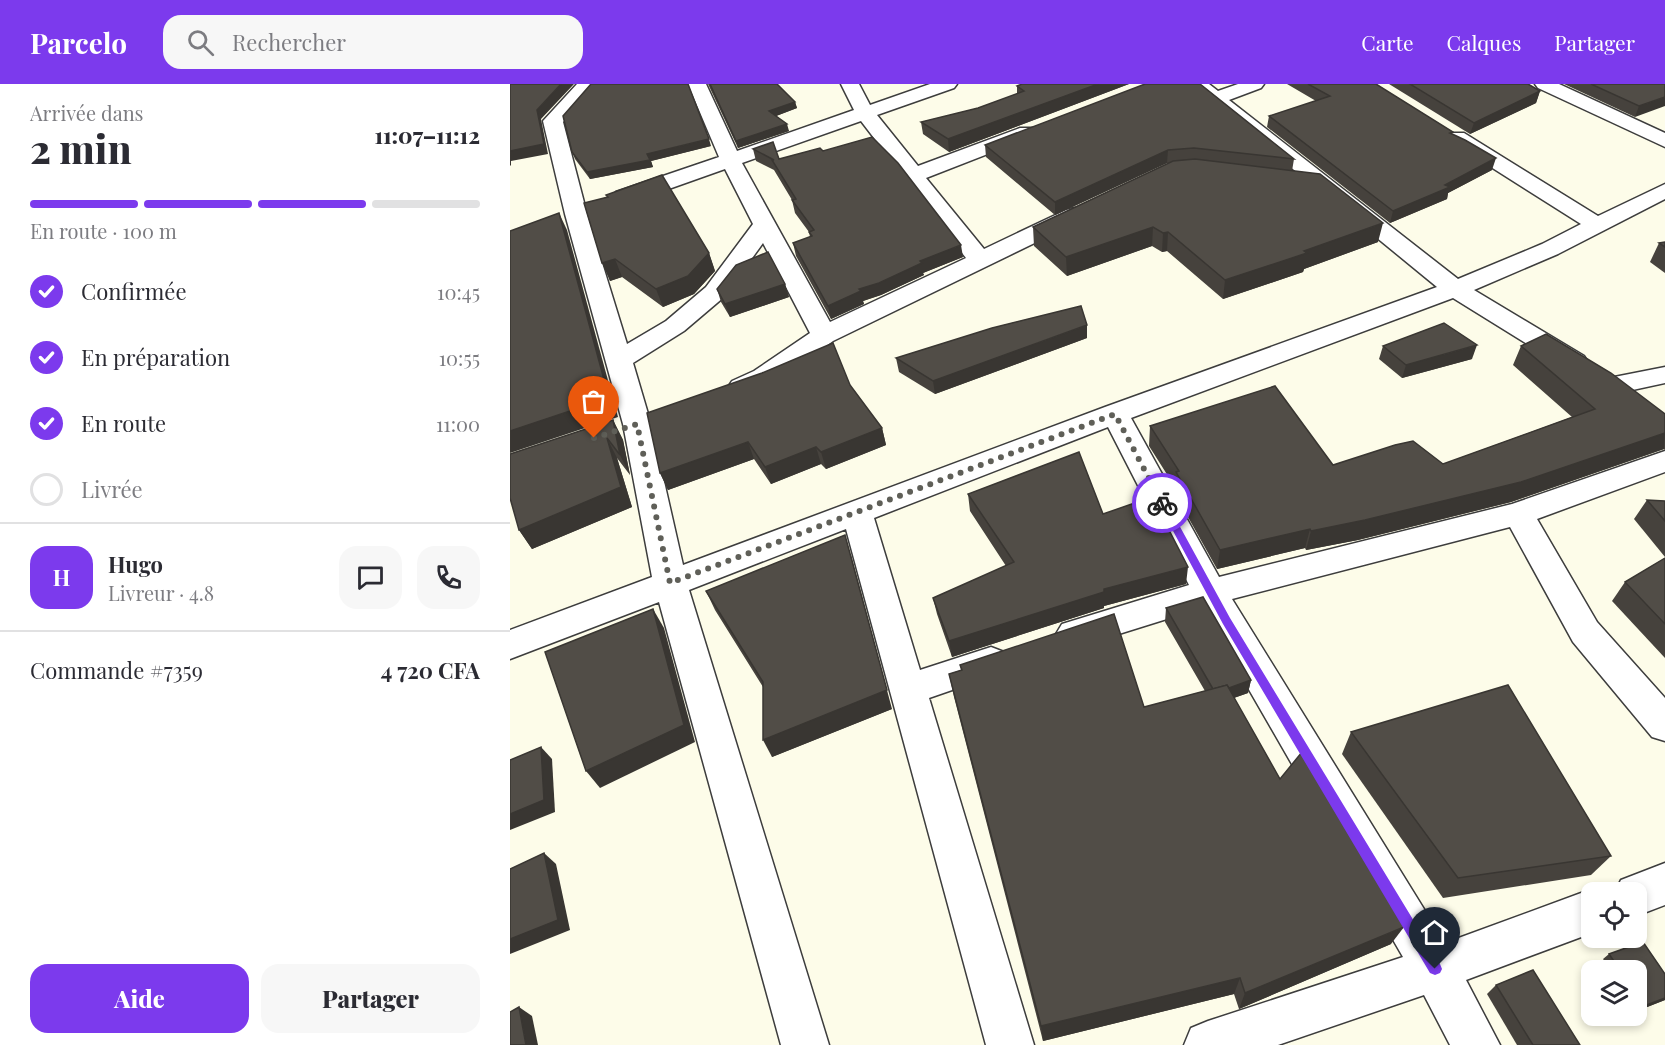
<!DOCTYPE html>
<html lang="fr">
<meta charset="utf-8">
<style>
body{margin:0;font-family:"Playfair Display",serif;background:#f7f7f7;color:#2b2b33;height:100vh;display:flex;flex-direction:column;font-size:22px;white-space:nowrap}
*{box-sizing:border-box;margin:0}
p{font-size:20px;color:#7c7c81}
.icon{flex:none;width:33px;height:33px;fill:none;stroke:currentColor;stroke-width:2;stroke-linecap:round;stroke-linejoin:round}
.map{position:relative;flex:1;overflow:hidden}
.drawer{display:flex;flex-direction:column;background:#fff;width:510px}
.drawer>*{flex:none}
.fabs{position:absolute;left:1071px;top:798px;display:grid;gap:12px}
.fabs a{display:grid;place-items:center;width:66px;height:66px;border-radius:12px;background:#fff;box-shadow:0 3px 9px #0003;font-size:30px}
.pin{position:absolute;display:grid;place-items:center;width:51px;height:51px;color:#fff;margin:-62px -26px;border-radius:50% 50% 50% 0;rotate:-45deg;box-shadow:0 0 6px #0007}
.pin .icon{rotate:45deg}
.courier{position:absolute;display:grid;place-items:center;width:60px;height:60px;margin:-30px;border:4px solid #7c3aed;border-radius:50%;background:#fff;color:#222;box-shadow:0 2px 8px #0007}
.summary em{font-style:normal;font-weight:800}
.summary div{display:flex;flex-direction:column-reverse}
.summary{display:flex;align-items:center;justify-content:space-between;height:102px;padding:0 30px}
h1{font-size:39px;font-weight:800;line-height:45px}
.bar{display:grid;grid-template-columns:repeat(4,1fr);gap:9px 6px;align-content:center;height:72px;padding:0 30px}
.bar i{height:8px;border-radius:4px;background:#e1e1e2}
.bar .active{background:#7c3aed}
.bar p{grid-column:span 4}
.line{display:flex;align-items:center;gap:15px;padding:0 30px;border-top:2px solid #e1e1e2}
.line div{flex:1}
.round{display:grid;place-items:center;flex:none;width:63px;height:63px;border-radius:18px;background:#f7f7f7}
ol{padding:0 30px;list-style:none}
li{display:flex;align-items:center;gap:18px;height:66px}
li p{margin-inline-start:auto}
li .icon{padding:6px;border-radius:50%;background:#7c3aed;color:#fff;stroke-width:4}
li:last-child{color:#7c7c81}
li i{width:33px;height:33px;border:3px solid #e1e1e2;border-radius:50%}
.button{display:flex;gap:12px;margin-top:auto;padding:12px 30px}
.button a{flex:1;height:69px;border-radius:18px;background:#7c3aed;color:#fff;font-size:24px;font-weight:800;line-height:69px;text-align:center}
.button a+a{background:#f7f7f7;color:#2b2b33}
header{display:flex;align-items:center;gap:36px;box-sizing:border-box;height:84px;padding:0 30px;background:#7c3aed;color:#fff}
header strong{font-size:28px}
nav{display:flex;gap:33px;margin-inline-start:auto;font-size:21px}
.search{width:420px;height:54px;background:#f7f7f7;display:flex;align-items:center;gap:15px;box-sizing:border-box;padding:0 21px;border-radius:18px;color:#7c7c81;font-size:22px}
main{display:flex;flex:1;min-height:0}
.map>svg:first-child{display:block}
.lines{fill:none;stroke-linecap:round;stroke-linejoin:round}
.minor-casing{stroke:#3d3d3d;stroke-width:3}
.minor{fill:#fff;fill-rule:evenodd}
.wall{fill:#46423d}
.shaded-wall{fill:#393632}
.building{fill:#514d47;stroke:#393632;stroke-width:1.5}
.route{fill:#7c3aed}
.done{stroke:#5f5f58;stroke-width:6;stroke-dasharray:0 10.8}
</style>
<header>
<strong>Parcelo</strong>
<div class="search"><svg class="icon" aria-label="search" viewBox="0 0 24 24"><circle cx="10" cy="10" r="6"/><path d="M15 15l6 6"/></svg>Rechercher</div>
<nav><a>Carte</a><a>Calques</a><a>Partager</a></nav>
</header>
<main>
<section class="drawer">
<div class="summary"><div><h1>2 min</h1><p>Arrivée dans</p></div><em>11:07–11:12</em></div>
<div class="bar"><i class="active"></i><i class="active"></i><i class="active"></i><i></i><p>En route · 100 m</p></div>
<ol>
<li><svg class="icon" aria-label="check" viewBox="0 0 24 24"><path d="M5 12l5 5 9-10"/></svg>Confirmée<p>10:45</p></li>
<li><svg class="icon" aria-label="check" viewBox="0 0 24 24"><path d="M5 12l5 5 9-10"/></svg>En préparation<p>10:55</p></li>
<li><svg class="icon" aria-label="check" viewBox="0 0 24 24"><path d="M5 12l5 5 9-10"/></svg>En route<p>11:00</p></li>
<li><i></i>Livrée</li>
</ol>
<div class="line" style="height:108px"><b class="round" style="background:#7c3aed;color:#fff">H</b><div><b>Hugo</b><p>Livreur · 4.8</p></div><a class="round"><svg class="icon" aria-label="chat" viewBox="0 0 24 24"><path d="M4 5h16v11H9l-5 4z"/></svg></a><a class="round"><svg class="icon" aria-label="phone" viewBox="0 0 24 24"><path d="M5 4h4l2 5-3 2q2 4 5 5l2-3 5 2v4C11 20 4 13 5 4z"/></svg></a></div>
<div class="line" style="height:78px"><div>Commande #7359</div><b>4 720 CFA</b></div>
<div class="button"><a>Aide</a><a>Partager</a></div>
</section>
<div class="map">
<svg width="1155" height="961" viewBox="0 0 1155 961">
<rect width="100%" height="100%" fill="#fdfce9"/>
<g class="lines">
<g class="minor-casing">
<g id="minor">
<path d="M67,0H86L53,38L77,130L117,260L156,237L196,203L243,140L215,85L122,118L114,120L106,118L103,113L106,108L209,73L178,0H196L227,67L344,26L331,0H349L360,21L420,0H447L444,4L367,31L408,82L510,44H524L527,48L524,52L416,94L474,165L556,126L564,124L572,126L575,131L572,136L323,257L264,299L232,312L222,309L218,303L222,297L244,287L300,249L253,159L214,213L174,247L123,279L141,340L173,481L595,323L927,203L679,0H699L708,7L728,0H754L751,4L719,16L948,195L1032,160L1071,140L940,57L937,53L940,49H954L1088,132L1155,100V115L1048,170L964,206L1074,272L1078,278L1074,284L1065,286L1056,284L943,214L621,334L709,493L1002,420L1155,367V388L1027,435L1087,538L1155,614V657L1142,653L1063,558L1000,443L722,515L935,859L1082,805L1090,808H1082V849L956,896L990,961H940L914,911L768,961H674L681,944L698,937L893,873L692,524L564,564L552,560L546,550L552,540L679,501L598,343L364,434L410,586L481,563L494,568L499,578L494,588L419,614L524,961H476L336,445L179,506L319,961H271L149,518L0,575V546L142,493L113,340L55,130L33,37ZM351,37L456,174L320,238L232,79Z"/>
<path d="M1025,0H1049L1155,49V63L1028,4Z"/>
<path d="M1155,283V299L1104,310L1094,307L1090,301L1094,295Z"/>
<path d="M1155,779V821L1126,832V808H1105L1111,796Z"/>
</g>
</g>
<use href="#minor" class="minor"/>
</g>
<g class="wall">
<path d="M198,0H267L285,18L287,24L266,32L279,47L228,64Z"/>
<path d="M619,0L439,68L413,50L411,38L468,24L507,10V2Z"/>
<path d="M777,0H866L943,50L982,86L938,109L937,115L880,139L757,43L759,32L806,17Z"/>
<path d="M879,0H1018L1030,7L1026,19L960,50Z"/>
<path d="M1054,0H1155L1125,33Z"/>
<path d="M694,3L784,75L782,87L868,158L794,185L793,188L713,215L657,167L652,168L642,162L557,192L524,162L523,143L660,79H657L545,131L476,73L475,61Z"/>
<path d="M201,62L141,77L143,83L80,95L65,75L62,68Z"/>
<path d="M243,65L269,75L313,67L453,173L413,189L414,191L371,211L353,217L354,220L321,235L286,172L283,159L300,153L299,148L285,129L282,116L264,86L246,77Z"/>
<path d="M74,119L199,169L205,187L184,210L153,223L112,193L100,197Z"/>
<path d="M1155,158V189L1140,178L1149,159Z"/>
<path d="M275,200L279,213L220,233L211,218L207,205Z"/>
<path d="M577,254L425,310L389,288L386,274Z"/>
<path d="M873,262L962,275L892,294L869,275Z"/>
<path d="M1011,262L1155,330V366L1154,365L1001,418L848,456L796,466L795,464L707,485L664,408L665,403L639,362L640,342L823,381L933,380L1062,333L1003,281Z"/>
<path d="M340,301L372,344L376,361L316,385L311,380L261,400L244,375L158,406L150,389Z"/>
<path d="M103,336L113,356L120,391L107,374L122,423L22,465L9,446Z"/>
<path d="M458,410L593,430L676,500L594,522V524L442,573L427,530L423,514L496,482L460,427Z"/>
<path d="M1137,416L1155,417V473L1124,435Z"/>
<path d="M1155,474V574L1102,517L1115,498Z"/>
<path d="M196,507L382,625L262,673L253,603L205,526Z"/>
<path d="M656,524L741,596L738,609L724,614L770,695L881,860L729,925L724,910L533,957L444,613L439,590L451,586L450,581L634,623L695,607L655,538Z"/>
<path d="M841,648L1101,772L1081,791L933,814L832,670Z"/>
<path d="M1133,858L1155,890V916L1127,927L1126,925V886H1101L1093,875L1099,870Z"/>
<path d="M986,901L1070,961H1007L977,910Z"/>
</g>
<g class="shaded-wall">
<path d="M51,0H64L31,35L38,70L1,77V81L0,82V67L27,26Z"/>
<path d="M588,0H619L439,68L438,55Z"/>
<path d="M1030,7L1026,19L960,50L964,39Z"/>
<path d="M1155,13V22L1125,33L1129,22Z"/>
<path d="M285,18L287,24L261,34L259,27Z"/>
<path d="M277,40L279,47L228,64L226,57Z"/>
<path d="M199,55L201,62L141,77L143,83L80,95L77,88L137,70Z"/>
<path d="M658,66L657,79L545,131V118Z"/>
<path d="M986,74L982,86L938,109L937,115L880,139L883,127Z"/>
<path d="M49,129L57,146L108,333L0,369V347Z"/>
<path d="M873,139L868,158L794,185L793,188L713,215L715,196L794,167Z"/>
<path d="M643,143L642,162L557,192L556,173Z"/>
<path d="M658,148L657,167L652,168L653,149Z"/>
<path d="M451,161L453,173L413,189L414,191L371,211L353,217L354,220L321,235L318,222L349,205L410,177Z"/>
<path d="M199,169L205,187L184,210L153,223L146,205Z"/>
<path d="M105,175L112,193L100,197L92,179Z"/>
<path d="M275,200L279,213L220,233L215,220Z"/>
<path d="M577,241V254L425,310L423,297Z"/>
<path d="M967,261L962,275L892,294L896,281Z"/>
<path d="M103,336L113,356L120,391L110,371Z"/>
<path d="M372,344L376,361L316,385L311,368Z"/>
<path d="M1155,349L1154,365L1001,418L848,456L796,466L801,447Z"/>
<path d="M97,354L107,374L122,423L22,465L9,446Z"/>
<path d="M238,358L244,375L158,406L150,389Z"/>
<path d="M306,363L311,380L261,400L255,383Z"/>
<path d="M800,445L795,464L707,485L710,466Z"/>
<path d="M341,471L382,625L262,673L253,656Z"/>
<path d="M678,483L676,500L594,522V524L442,573L439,557L594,505Z"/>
<path d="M143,525L154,544L185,658L90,704L76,687Z"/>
<path d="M741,596L738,609L703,621L705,608Z"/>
<path d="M31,663L42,675L45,728L0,746V730Z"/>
<path d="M34,769L46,780L60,846L0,870V855Z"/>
<path d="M894,843L881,860L729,925L735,909Z"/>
<path d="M730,894L724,910L533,957L531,942Z"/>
<path d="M1155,914V916L1127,927L1134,922Z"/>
<path d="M9,923L22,932L28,961H16Z"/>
</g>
<g class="building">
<path d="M0,0H51L27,26L34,60L0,67Z"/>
<path d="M81,0H178L199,55L137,70L140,76L77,88L62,68L53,32Z"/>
<path d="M200,0H267L285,18L259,27L277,40L226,57Z"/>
<path d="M512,0H588L438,55L411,38L468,24L514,7L507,2Z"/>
<path d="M635,0H690L784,75L684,64L658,66L545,118L475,61Z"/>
<path d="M798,0H866L943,48L940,49L955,56L986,74L935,101L940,103L883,127L759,32L820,12Z"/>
<path d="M900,0H1018L1030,7L964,39Z"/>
<path d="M1081,0H1155V13L1129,22Z"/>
<path d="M362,53L388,79L451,161L410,177L412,179L369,199L349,205L351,207L318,222L283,159L302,152L299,148L304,146L282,116L286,115L262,76H264L243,65L263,58L269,75L310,64L313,67Z"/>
<path d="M685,75L810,90L873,139L794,167L797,169L715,196L658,148L653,149L643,143L556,173L523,143L663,77Z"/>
<path d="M152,91L199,169L178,192L146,205L105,175L92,179L74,119L98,113L96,111Z"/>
<path d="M49,129L99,314L0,347V147Z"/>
<path d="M1155,158V163L1149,159Z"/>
<path d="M258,168L275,200L215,220L207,205L226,181Z"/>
<path d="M571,222L577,241L423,297L386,274L482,244Z"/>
<path d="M934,239L967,261L896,281L873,262Z"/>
<path d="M1036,250L1101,289L1155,330V349L1011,398L855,436L801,447L800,445L710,466L666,388L669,387L640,342L765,302L823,381L885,361L903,357L933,380L1085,325L1011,262Z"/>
<path d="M323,259L340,301L372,344L311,368L306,363L255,383L238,358L150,389L137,329L252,289Z"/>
<path d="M103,336L110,371L97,354L111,403L9,446L0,414V370Z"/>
<path d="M569,368L593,430L642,413L678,483L594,505V508L439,557L423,514L504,478L458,410Z"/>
<path d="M1137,416L1155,417V437Z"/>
<path d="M335,451L377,606L253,656V598L196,507Z"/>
<path d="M1155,474V540L1115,498Z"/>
<path d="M693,513L741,596L719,604L717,601L703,605L656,524Z"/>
<path d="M143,525L174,641L76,687L35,568Z"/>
<path d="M604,530L634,623L717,601L770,695L792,668L894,843L735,909L730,894L531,942L439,590L452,586L450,581Z"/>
<path d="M998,601L1101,772L948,794L841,648Z"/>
<path d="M31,663L34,716L0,730V676Z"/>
<path d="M34,769L48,836L0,855V785Z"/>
<path d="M1133,858L1155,890V914L1134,922L1126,911V886H1110L1099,870Z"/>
<path d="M1023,886L1070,961H1023L986,901Z"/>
<path d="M9,923L16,961H0V928Z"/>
</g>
<path class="route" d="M652,416L657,419L720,534L930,880L932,885L930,889L925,891L920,889L713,540L648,419Z"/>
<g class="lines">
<path class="done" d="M84,354L127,340L160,499L605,330L652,419"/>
</g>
</svg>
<div class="fabs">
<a><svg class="icon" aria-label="locate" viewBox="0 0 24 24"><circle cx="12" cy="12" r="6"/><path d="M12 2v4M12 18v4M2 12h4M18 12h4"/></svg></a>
<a><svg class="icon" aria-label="layers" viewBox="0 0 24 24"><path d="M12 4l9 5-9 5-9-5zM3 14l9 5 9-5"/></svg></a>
</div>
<div class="pin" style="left:84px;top:354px;background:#ea580c"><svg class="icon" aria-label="bag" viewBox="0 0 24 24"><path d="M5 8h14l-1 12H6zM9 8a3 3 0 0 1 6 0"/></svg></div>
<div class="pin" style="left:925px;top:885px;background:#1f2937"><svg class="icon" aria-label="home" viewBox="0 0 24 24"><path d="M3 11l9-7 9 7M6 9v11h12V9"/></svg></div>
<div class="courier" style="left:652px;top:419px"><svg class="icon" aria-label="bike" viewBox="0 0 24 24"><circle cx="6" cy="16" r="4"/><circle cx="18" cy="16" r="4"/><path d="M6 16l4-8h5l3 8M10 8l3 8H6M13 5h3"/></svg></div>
</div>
</main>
